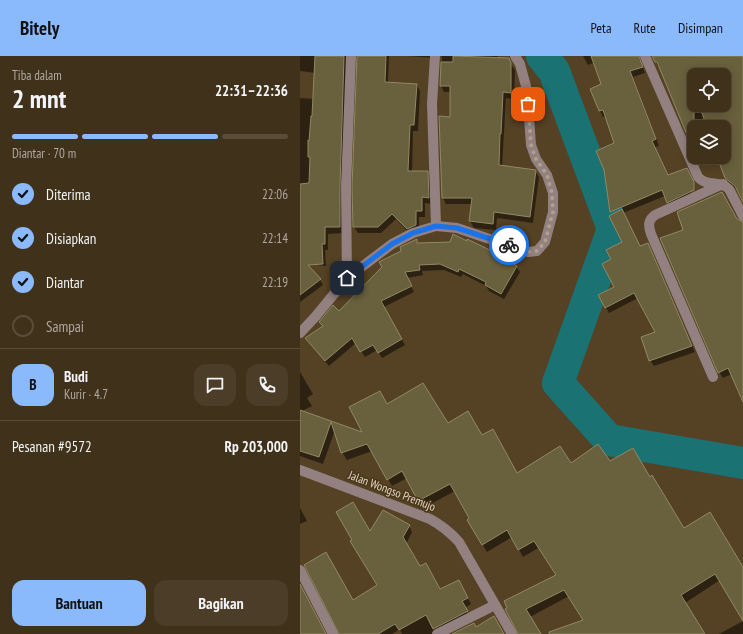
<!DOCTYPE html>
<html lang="id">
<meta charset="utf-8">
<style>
body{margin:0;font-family:"PT Sans Narrow",sans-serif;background:#4b3d27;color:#f1f3f6;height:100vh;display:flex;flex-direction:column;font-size:15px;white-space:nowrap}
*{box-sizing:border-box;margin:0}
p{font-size:13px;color:#aea9a2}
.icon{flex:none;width:22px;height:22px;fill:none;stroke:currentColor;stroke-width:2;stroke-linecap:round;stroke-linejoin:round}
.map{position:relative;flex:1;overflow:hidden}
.drawer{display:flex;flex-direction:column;background:#40311a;width:300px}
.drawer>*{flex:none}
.buttons{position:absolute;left:387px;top:12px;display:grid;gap:8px}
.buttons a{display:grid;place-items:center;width:44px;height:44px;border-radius:8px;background:#40311a;box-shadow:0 2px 10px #0003,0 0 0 1px #594c39;font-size:20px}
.pin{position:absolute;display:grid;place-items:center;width:34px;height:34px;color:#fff;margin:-17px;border-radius:8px;box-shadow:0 2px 6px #0006}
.courier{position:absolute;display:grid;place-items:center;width:40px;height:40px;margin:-20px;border:3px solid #1a73e8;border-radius:50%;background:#fff;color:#222;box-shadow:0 1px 5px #0007}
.summary em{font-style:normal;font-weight:800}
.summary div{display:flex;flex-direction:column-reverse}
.summary{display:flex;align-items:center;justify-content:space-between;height:68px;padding:0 12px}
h1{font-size:26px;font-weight:800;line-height:30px}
.bar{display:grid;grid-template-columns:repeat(4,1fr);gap:6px 4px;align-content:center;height:48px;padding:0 12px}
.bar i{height:5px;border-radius:3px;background:#594c39}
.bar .current{background:#8abafc}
.bar p{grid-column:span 4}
.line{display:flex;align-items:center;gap:10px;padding:0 12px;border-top:1px solid #594c39}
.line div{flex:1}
.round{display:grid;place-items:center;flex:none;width:42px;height:42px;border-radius:12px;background:#4b3d27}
ol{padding:0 12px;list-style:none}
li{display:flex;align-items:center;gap:12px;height:44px}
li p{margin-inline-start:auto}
li .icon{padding:4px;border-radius:50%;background:#8abafc;color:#111;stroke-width:4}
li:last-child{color:#aea9a2}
li i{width:22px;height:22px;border:2px solid #594c39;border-radius:50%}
.primary-button{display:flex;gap:8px;margin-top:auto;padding:8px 12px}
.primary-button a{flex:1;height:46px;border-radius:12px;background:#8abafc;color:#111;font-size:16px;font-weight:800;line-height:46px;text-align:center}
.primary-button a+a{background:#4b3d27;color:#f1f3f6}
header{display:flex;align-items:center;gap:24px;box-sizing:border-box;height:56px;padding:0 20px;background:#8abafc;color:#111}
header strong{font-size:19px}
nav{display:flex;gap:22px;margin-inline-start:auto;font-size:14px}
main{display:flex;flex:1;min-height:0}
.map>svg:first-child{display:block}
.shadow{fill:#0007;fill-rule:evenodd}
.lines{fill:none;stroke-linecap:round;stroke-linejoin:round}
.river{stroke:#1a7273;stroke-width:32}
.building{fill:#69603d;stroke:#918964}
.minor{stroke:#938080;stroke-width:10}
.done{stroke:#b0a18c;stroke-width:4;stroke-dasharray:0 7.2}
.route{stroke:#1a73e8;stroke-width:5}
.labels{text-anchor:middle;stroke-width:3;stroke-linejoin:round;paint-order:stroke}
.street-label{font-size:12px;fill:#e1d5c5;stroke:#4a3719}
</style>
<header>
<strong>Bitely</strong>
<nav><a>Peta</a><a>Rute</a><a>Disimpan</a></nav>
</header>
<main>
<section class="drawer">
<div class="summary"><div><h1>2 mnt</h1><p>Tiba dalam</p></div><em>22:31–22:36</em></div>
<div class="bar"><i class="current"></i><i class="current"></i><i class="current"></i><i></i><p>Diantar · 70 m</p></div>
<ol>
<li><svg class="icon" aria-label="check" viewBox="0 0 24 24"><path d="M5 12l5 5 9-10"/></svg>Diterima<p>22:06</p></li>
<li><svg class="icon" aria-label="check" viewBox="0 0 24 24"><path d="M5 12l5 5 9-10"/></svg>Disiapkan<p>22:14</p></li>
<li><svg class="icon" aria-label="check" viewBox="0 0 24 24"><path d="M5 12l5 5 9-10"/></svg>Diantar<p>22:19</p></li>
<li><i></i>Sampai</li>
</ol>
<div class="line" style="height:72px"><b class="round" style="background:#8abafc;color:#111">B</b><div><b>Budi</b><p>Kurir · 4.7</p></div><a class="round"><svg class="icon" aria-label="chat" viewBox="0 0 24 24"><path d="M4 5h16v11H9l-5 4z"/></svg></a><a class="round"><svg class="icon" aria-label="phone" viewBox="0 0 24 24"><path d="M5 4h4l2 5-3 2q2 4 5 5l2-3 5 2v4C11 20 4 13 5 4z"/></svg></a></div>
<div class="line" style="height:52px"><div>Pesanan #9572</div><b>Rp 203,000</b></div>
<div class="primary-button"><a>Bantuan</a><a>Bagikan</a></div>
</section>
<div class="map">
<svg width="443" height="578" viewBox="0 0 443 578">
<rect width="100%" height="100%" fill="#554123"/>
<g class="shadow">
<path d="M0,0H54L43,177L28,178V194H25L26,210L7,208L20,224L23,229L0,246V42L14,43L16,17L0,15Z"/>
<path d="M56,0H89L88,27L117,29L120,35L118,75H113L112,116H127L131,123L132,148L125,147V161H119V176L111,179L96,163L81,177H58L54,171V131L58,1Z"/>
<path d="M108,0H139L134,2Z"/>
<path d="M141,0H198V3H208L212,10L215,14L214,43L206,42L202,111L235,115L239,121L233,167L197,162L196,174L174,172L170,165L172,148H146L143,142L151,62V36H144L141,30L142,1Z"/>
<path d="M283,0H346L341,6L345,17L333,21L359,90L355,91L368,120L385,121L393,142L371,152L365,140L323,157L340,191L350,194L395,296L354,310L350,304L356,277L338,242L309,257L299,239L315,231L312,203L323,186L311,155L315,88L306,60L303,61L300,55L292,33L303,29L295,6L288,9Z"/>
<path d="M351,0H443V144L439,135L430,128L426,122L418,101H424V71H394V93L360,11L359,12L354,2ZM394,19H424V49H394Z"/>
<path d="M398,101H408L400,104Z"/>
<path d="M443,178V343L432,318L423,322L419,316L361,183Z"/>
<path d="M116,184L119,188L216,210L220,216L204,243L189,235L186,230L163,218L161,221L144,214L122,215L123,219L107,222L114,236L84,251L105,289L82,302L77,294L65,301L56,287L29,310L6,282L24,271L39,257L102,195Z"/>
<path d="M0,316L13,338L7,342L12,350L2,355L64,378L87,350L182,380L217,419L270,408L310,407L350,422L384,473L443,513V563L420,524L385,547L404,578H246L284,565L269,540L230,561L224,578H221L207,554L257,520L240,491L223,501L212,481L187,496L168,464L170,463L155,435L123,452L107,422L92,430L72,395L47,404L42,396L35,374L23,408L0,400Z"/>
<path d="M0,452L7,465L0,468Z"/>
<path d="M109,470L112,476L106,488L120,512L140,535L158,525L171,548L165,552L170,562L138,578H102L100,573L92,578H40L53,545L79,530L70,477Z"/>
<path d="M443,565V578H419Z"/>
</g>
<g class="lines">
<path class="river" d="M242,0L254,15L313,173L258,327L309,384L443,407"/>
</g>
<g class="building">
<path d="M15,0H44L40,131V171H25V188H22L23,208L8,209L21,223L0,239V128L9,127L10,101H8V84L9,85L11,60H12Z"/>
<path d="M57,0H86L85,26L117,28L114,69H110L108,115H128L129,142L122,141V155H116V169L107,173L92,158L78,171H53L52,131Z"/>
<path d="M153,0L209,2L211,7V37L203,36L201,78H200L199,109L236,114L230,161L194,156L193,168L169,165L172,142H142L139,60L150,61V30H140L141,6H153Z"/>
<path d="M291,0H339L343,11L330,15L356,83L352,85L368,119L387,112L394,126V134L367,147L362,134L310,156L304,114L296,95L314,87L303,54L299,55L290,33L301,28Z"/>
<path d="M352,0H443V146L435,130L425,122L417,101H424V71H407L399,49H424V19H394V96L357,6H355Z"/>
<path d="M422,136L437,163L443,166V346L428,312L418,317L360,182L383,174L377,156Z"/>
<path d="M322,153L340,190L348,187L392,290L349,305L341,281L355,276L334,237L305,252L298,239L314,231L302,208L311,203L306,194L322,186L309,160Z"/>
<path d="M153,178L167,185V183L192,195L217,210L201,238L185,229L186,226L159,213L158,216L140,208L119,209L120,214L105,216L112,230L81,245L102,283L78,297L73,289L60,296L52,282L25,305L5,282L23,270L19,266L33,249L39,255L82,211L79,206L101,195L100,191L117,183V187L150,186Z"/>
<path d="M123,327L148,367L168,355L182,379L193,373L217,417L260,390L271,407L298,388L310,405L333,392L350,421L352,419L384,472L410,456L443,511V565L415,518L381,539L405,578H249V576L283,564L264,534L226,553L241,578H218L205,553L207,552L204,545L256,519L234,485L218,494L207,474L182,489L167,464L169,462L150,428L118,445L102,415L87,424L67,388L41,397L31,366L19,401L0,395V354L62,376L49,351L80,335L87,348Z"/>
<path d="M53,446L70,475L83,454L110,469L103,481L120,510L126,507L140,533L159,524L168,542L162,545L168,555L133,573L126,559L99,574L95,568L78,578H39L4,509L26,496L53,544L77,529L50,485L52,484L36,456Z"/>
<path d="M0,528L26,578H0Z"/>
<path d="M194,560L204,578H152L174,567L176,571Z"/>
</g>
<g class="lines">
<g class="minor">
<path d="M345,0L398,121C406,131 421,124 429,133L443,160"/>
<path d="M136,170L157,172L228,196L237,195L245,186L253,156V137L247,119L236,103L231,89L227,34L220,8L215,0"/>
<path d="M47,222L92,188L113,177L136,170L132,48L135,0"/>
<path d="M0,277L16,260L47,222L46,131L51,0"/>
<path d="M413,321L351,178C348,169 348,164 355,159L423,128"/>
<path d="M0,414L130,463C141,469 150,476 159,486L212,578"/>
<path d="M0,514L33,578"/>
<path d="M137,578L195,549"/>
</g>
</g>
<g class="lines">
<path class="done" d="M209,189L228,196L237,195L245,186L253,156L252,137L247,119L236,103L231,89L228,48"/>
<path class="route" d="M47,222L92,188L113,177L136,170L157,172L209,189"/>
</g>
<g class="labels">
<g class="street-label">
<text transform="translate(92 435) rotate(21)" y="4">Jalan Wongso Premujo</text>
</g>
</g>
</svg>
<div class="buttons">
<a><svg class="icon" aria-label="locate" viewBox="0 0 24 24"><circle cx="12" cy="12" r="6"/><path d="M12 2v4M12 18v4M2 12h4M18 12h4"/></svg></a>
<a><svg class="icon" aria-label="layers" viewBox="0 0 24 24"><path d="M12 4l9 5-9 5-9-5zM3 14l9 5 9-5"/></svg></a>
</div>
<div class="pin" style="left:228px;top:48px;background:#ea580c"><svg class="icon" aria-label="bag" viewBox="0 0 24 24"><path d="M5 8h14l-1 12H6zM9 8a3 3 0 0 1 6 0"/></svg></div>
<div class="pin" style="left:47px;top:222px;background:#1f2937"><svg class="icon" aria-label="home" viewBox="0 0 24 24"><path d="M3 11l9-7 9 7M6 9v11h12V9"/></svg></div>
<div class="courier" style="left:209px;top:189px"><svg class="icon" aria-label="bike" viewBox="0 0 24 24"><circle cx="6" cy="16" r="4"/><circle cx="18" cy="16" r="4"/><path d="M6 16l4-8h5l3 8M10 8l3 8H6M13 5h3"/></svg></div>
</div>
</main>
